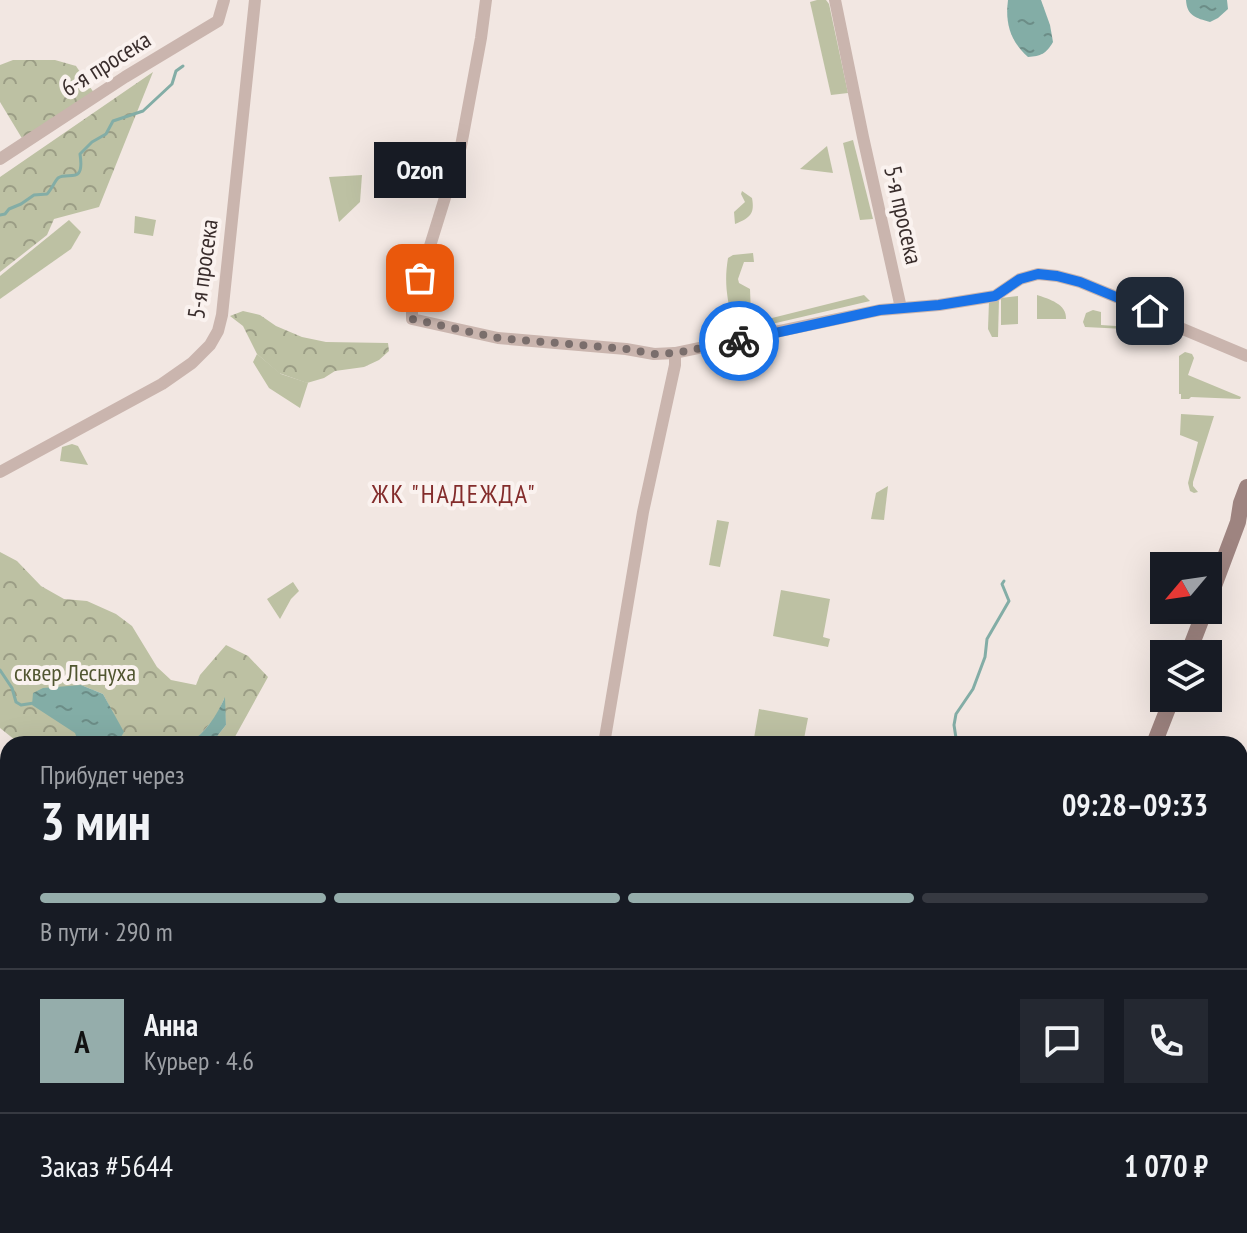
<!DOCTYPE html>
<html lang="ru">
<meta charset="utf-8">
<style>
body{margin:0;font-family:"PT Sans Narrow",sans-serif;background:#242831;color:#f1f3f6;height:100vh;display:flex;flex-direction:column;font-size:30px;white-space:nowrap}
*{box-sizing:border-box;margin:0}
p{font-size:26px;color:#9ea1a6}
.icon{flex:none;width:44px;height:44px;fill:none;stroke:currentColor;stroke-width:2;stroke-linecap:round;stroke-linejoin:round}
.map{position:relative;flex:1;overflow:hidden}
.drawer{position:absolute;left:0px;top:736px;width:1248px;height:498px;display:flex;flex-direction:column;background:#171b24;border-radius:24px 24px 0 0;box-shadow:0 8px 32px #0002}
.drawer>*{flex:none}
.needle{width:52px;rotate:241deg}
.fabs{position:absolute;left:1150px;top:552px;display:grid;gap:16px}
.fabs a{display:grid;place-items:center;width:72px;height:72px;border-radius:0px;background:#171b24;box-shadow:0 8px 32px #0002;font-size:40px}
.pin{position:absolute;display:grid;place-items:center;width:68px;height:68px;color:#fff;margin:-34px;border-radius:16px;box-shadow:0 4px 12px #0006}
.courier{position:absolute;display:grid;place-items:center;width:80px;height:80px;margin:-40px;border:6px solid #1a73e8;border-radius:50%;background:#fff;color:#222;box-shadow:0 2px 10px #0007}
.bubble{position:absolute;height:56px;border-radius:0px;background:#171b24;box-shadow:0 8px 32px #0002;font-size:26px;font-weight:600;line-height:56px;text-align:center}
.head em{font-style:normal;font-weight:600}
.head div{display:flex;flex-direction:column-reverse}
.head{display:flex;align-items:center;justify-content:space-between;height:136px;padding:0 40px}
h1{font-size:52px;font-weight:600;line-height:60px}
.bar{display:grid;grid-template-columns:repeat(4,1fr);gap:12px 8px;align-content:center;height:96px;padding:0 40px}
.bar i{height:10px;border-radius:6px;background:#363941}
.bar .selected{background:#95adab}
.bar p{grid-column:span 4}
.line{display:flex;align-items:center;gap:20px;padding:0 40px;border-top:2px solid #363941}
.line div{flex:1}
.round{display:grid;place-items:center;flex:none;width:84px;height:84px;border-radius:0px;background:#242831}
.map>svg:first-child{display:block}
.green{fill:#bdc1a3}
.forest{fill:url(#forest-crowns)}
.water{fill:url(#water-ripples)}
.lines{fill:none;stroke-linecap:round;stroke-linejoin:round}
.stream{stroke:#83ada6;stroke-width:3}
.street{stroke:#cab5ae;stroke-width:12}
.secondary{stroke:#9e8480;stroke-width:16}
.done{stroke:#7a6e6c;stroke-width:8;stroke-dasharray:0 14.4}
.route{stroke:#1a73e8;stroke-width:10}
.labels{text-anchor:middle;stroke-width:8;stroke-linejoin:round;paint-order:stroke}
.street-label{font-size:24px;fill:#392d2c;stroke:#faf2ef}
.park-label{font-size:24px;fill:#515631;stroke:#faf2ef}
.neighbourhood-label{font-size:26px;letter-spacing:2px;fill:#832c2b;stroke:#faf2ef}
</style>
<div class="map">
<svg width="1247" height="1233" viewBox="0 0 1247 1233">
<defs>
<pattern id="forest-crowns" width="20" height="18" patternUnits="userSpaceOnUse" patternTransform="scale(2)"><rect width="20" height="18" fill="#bdc1a3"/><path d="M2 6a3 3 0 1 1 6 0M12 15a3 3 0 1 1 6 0" fill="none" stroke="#9b9d85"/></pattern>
<pattern id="water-ripples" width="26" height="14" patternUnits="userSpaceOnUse" patternTransform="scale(2)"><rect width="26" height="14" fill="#83ada6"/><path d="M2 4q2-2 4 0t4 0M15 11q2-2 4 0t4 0" fill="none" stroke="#6c8d87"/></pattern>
</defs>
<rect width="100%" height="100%" fill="#f2e7e2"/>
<g class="green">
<path d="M817,0H826L829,4L848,93L831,95L810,2Z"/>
<path d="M853,140L873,219L860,220L843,143Z"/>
<path d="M827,146L833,173L800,169Z"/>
<path d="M362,175L360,202L339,222L329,177Z"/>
<path d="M742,191L752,198C755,214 750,218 735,224L734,212L745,202L741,194Z"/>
<path d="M135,216L156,220L153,236L134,233Z"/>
<path d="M69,220L81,232L71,249L0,299V276Z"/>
<path d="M753,253L754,262H744L738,279L739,283L750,289L751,315L732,320C727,297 724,282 728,258L733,255Z"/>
<path d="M864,295L870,301L742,331L736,327Z"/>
<path d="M1037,295C1049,299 1067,304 1066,319H1037Z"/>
<path d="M1018,296V324L1001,325V298Z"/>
<path d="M999,299L998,337H992L988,329L989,301Z"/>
<path d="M1093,310L1101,312V325L1145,328V330L1085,327L1083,322L1086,313Z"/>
<path d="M1185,352L1192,354L1194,358L1188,375L1241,397L1240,399L1191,397L1189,399H1181V394H1179V356Z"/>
<path d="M257,354L281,374L308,383L300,408L269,388L253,362Z"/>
<path d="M1181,414L1214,416L1193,482V486L1198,492L1194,493L1190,491L1188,483L1198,442L1180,435Z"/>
<path d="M72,444L78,446L88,465L60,461L62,447Z"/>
<path d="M888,486L884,520L871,519L876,493Z"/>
<path d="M717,520L729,522L720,567L709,565Z"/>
<path d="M293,582L299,591L291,599L280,619L267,599Z"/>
<path d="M781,590L830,599L823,637L830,639L828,647L773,636Z"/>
<path d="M759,709L808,718L803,744H753Z"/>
</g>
<g class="forest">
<path d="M13,60H55L76,66L94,93L23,140L0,102V65Z"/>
<path d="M153,72L99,207L54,219L47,235L0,272V177Z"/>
<path d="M243,311L260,315L276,326L302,337L326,342L388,343L389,351L379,360L364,367L335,371L324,378L307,383L279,373L257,354L243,326L230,316Z"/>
<path d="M0,552L17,561L41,586L64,599L87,601L116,614L132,626L157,667L171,680L196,685L200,675L226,645L248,656L268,677L231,744H211L226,725L224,699L216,717L198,737L188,744H117L123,732L103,694L81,685L76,733L79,744H20L0,728Z"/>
<path d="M155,1226H275L279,1233H160Z"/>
</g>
<g class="water">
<path d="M1008,0H1041L1050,25L1053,42C1046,54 1041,56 1028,57C1010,41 1005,23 1008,0Z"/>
<path d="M1186,0H1227L1228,9L1218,18L1210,22C1196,18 1187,16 1186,0Z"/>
<path d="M81,685L103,694L124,732L117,744H79L75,733L32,705L33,693L43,688Z"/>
<path d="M225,697L226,725L211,744H188C206,732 216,717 225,697Z"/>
</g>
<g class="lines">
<g class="stream">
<path d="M0,215L5,214L9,209L21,204L34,195L47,194C51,190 55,181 58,178C68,171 85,186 80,154L92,142L106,134L113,121L143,111L172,84L176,71L183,66"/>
<path d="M0,670L12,688L16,702L21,705L34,703"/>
<path d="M953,744L956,738L954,725L956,714L973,689L985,657L987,639L1009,601L1002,584L1004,581"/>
<path d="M806,1233V1231L816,1226L826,1229L829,1226"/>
</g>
<g class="street">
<path d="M486,0L481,38L461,146L412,304V319L498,338L626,349L654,354L675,353L880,310L939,305L995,296L1020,279L1038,274L1057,276L1080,282L1150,311L1178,327L1247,356"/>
<path d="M835,0L863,137L901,308"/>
<path d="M0,159L125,77L218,21L224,0"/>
<path d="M0,472L162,384L192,363L210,345L218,331L222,315L255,0"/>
<path d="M604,744L643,512L675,365V353"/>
<path d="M0,987L8,1005"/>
<path d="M0,1072L8,1070"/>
<path d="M144,1226L149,1233"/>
<path d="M496,1233L497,1226"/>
</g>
<g class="secondary">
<path d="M1208,602L1238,522L1241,503L1247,487"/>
<path d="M1188,654L1205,610"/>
<path d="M1154,744L1172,698"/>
<path d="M971,1233L974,1226"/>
</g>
</g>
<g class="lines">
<path class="done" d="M420,278L412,304V319L498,338L626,349L654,354L675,353L739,341"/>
<path class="route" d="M739,341L880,310L939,305L995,296L1020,279L1038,274L1057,276L1080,282L1150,311"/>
</g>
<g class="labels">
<g class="street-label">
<text transform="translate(106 64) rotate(-32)" y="8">6-я просека</text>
<text transform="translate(903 215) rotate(77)" y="8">5-я просека</text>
<text transform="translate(203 269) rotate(-82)" y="8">5-я просека</text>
</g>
<g class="park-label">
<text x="75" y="681">сквер Леснуха</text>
</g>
<g class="neighbourhood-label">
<text x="454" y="503">ЖК "НАДЕЖДА"</text>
</g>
</g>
</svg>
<div class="fabs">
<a><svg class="needle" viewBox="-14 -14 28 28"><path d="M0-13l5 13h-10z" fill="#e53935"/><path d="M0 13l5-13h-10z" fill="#9ea1a6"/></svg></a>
<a><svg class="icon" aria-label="layers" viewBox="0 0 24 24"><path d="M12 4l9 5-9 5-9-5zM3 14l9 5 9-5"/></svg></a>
</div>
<div class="pin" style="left:420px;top:278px;background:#ea580c"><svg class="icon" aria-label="bag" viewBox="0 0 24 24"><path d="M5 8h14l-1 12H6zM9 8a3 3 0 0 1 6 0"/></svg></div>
<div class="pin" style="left:1150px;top:311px;background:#1f2937"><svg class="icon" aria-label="home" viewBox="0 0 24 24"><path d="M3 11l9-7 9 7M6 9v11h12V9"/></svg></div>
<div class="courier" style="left:739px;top:341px"><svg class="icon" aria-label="bike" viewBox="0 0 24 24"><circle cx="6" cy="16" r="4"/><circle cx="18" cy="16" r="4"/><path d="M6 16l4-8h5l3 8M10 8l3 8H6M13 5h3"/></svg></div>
<div class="bubble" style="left:374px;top:142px;width:92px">Ozon</div>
<section class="drawer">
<div class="head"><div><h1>3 мин</h1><p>Прибудет через</p></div><em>09:28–09:33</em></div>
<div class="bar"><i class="selected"></i><i class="selected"></i><i class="selected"></i><i></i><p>В пути · 290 m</p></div>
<div class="line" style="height:144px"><b class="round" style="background:#95adab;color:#111">А</b><div><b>Анна</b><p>Курьер · 4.6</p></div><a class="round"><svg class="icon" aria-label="chat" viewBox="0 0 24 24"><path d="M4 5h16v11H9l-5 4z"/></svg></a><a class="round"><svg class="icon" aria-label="phone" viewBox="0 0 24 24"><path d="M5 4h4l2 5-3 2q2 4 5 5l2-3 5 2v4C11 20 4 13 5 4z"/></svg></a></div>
<div class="line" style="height:104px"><div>Заказ #5644</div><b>1 070 ₽</b></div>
</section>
</div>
